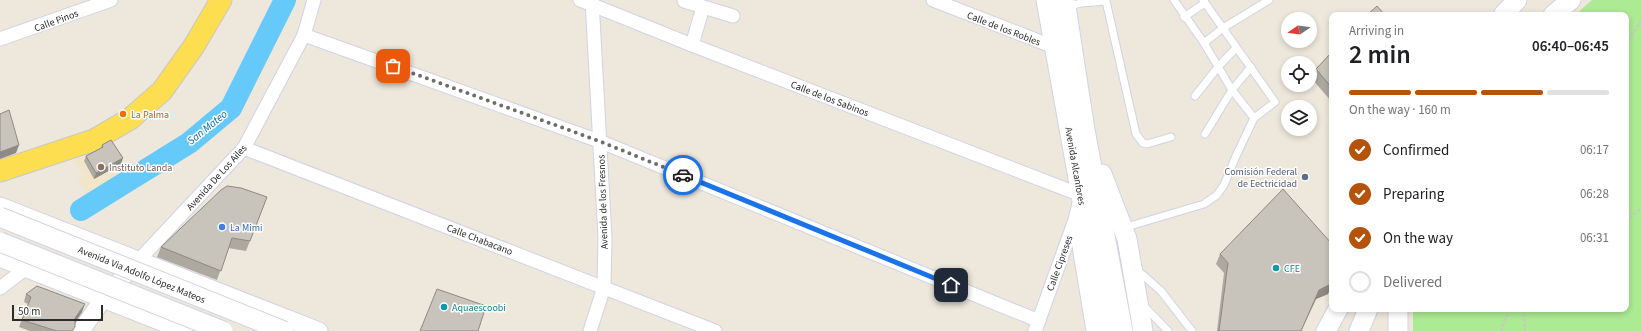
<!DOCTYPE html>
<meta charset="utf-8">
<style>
body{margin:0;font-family:"Source Sans 3",sans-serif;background:#f6f6f6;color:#202124;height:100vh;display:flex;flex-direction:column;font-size:15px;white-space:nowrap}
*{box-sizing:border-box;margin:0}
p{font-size:13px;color:#757577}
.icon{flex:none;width:22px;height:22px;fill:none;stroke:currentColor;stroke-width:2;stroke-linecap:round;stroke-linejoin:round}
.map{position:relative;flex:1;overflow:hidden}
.drawer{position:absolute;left:1329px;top:12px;width:300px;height:300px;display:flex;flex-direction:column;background:#fff;border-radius:8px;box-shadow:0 2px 6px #0003}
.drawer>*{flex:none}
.needle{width:26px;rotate:257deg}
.fabs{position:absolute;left:1281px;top:12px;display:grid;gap:8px}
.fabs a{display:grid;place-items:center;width:36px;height:36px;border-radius:50%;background:#fff;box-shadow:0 2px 6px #0003;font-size:20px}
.scale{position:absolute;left:12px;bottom:10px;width:91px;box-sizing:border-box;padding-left:4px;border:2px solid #2b2b2b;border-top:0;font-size:11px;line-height:14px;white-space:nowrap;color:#2b2b2b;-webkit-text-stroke:3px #fff;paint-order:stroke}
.pin{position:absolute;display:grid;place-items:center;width:34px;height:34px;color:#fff;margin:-17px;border-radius:8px;box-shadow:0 2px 6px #0006}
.courier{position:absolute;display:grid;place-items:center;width:40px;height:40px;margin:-20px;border:3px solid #1a73e8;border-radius:50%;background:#fff;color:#222;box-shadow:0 1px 5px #0007}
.summary em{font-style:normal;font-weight:600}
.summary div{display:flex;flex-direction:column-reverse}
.summary{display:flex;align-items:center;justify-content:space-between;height:68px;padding:0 20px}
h1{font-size:26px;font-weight:600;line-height:30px}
.bar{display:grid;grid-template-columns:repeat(4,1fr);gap:6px 4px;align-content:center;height:48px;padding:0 20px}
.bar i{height:5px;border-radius:3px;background:#e0e0e0}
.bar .selected{background:#b45309}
.bar p{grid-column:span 4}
ol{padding:0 20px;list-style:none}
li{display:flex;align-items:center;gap:12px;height:44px}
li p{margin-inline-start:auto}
li .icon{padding:4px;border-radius:50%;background:#b45309;color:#fff;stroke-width:4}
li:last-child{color:#757577}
li i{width:22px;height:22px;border:2px solid #e0e0e0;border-radius:50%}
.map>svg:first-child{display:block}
.education{fill:#f1e6c9}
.green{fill:#acea93}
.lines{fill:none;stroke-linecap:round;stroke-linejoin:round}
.river{stroke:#65cafa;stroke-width:22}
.service-casing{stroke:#d0d3e5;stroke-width:9}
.minor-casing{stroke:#d0d3e5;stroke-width:15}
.tertiary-casing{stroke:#d0d3e5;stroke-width:19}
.secondary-casing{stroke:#d0d3e5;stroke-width:21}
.primary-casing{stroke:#c8c8c8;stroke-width:23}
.path{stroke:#c8c8c8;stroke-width:2;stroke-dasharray:3 2;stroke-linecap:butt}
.service{stroke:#fff;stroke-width:7}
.minor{stroke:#fff;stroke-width:13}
.tertiary{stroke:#fff;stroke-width:17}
.secondary{stroke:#fff;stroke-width:19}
.primary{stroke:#fdde51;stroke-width:21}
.secondary-bridge-casing{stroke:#d0d3e5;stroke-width:21;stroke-linecap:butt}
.secondary-bridge{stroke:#fff;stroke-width:19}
.wall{fill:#ada9a1}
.shaded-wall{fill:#8d8983}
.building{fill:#c9c4bb;stroke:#8d8983}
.done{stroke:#6f6d69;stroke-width:4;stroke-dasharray:0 7.2}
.route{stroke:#1a73e8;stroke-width:5}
.food-dot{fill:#e8710a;stroke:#fff;stroke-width:1.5}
.education-dot{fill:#8d6e63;stroke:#fff;stroke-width:1.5}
.service-dot{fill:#5c6f8a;stroke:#fff;stroke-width:1.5}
.shop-dot{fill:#3f7fe0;stroke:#fff;stroke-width:1.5}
.culture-dot{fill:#0f9aa8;stroke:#fff;stroke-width:1.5}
.labels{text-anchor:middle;stroke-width:3;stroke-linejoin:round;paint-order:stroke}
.street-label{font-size:10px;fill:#2b2b2b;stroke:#fff}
.food-label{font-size:10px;fill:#c56008;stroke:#fff;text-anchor:start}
.education-label{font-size:10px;fill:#785e54;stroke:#fff;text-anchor:start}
.service-label{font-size:10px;fill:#4e5e75;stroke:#fff;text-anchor:end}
.shop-label{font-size:10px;fill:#366cbe;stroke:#fff;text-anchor:start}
.culture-label{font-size:10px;fill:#0d838f;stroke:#fff;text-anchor:start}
.water-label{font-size:11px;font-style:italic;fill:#0166a8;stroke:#fff}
</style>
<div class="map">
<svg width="1641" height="331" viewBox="0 0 1641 331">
<rect width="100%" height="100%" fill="#eee7db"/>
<path class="education" d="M108,144L126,171L89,196L78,180L84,176L74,160Z"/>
<path class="green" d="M1592,0H1641V331H1413V309H1626V15H1575Z"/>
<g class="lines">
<path class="river" d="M81,210L189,143L231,108L285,0"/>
<g class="service-casing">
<g id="service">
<path d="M1174,0L1204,43L1232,90L1254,118"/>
<path d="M1066,7L1081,3L1106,1L1136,134L1143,143L1147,144L1171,137"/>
<path d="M1184,17L1205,3"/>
<path d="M1204,43L1223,28L1269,0"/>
<path d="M1195,96L1218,67L1236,48"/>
<path d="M1205,134L1232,90L1251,67"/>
<path d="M1123,228L1204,204L1217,195L1224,185L1236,156L1254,118L1275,102L1203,0"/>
<path d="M1136,269L1161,291L1192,331"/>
<path d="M1143,305L1168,331"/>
</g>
</g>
<g class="minor-casing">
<g id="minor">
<path d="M580,0L692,45L1081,195L1075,220L1035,331"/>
<path d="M933,0L1054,47"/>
<path d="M684,1L733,16"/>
<path d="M304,35L599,141L1039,321"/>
<path d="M0,39L111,0"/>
<path d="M692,45L703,7"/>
<path d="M244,148L715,331"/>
<path d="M1075,222L1093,331"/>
<path d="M138,261L244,148L304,35L314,0"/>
<path d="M0,288L25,269"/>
<path d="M590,331L604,287L605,238L592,0"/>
</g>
</g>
<g class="tertiary-casing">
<g id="tertiary">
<path d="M0,206L319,331"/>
<path d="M0,258L184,331"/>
<path d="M81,331L103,299L138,261"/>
</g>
</g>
<g class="secondary-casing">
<g id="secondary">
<path d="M1046,0L1081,195L1107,331"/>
<path d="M1065,0L1085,130L1123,331"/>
<path d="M1503,15L1517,0"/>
<path d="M1553,15L1571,0"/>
<path d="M1102,174L1127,239L1143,331"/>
<path d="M1326,331L1338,309"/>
<path d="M1359,331L1368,309"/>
<path d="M1398,331V309"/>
</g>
</g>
<g class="primary-casing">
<path id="primary" d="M0,171L94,140L130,119L162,91L194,46L221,0"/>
</g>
<g class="path">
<path d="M1626,44L1641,21"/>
<path d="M1626,221L1641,208"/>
<path d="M1524,309L1525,331"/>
<path d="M1501,331L1509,309"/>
</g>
<use href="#service" class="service"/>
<use href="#minor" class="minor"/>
<use href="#tertiary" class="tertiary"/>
<use href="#secondary" class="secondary"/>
<use href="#primary" class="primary"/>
<g class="secondary-bridge-casing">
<g id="secondary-bridge">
<path d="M0,217L284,331"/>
<path d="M0,242L223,331"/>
</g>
</g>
<use href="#secondary-bridge" class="secondary-bridge"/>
</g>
<g class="wall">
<path d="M1332,52V102L1312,79L1316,69Z"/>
<path d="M102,145L121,164L94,179L84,161L86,156L101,149Z"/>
<path d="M267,197L246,251L228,248L217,280L157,257L161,247Z"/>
<path d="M1332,244V283L1328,294L1316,299L1301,331H1217L1224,273L1216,264L1220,254Z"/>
<path d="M26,294L82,312L75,322L73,331H30L19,327L28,304L24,302Z"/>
</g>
<g class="shaded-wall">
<path d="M19,145L16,153L0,159V152Z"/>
<path d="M123,158L121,164L94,179L96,173Z"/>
<path d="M1332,282L1328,294L1316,299L1301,331L1319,290Z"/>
<path d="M85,304L82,312L73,326L75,318Z"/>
</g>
<g class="building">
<path d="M1377,6L1385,15H1367Z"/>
<path d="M1332,52V88L1316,69Z"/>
<path d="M9,110L19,145L0,152V114Z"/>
<path d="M111,140L123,158L96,173L86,156L103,147L102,145Z"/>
<path d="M227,186L241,188L267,197L250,241L232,238L221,271L161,247L221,190Z"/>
<path d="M1283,189L1332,244V282L1331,284L1319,290L1301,331H1219L1228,263L1220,254Z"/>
<path d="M37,286L85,304L75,318V327L72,331H57L22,320L31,297L26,294Z"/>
<path d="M437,289L486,306L478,331H420Z"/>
</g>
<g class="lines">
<path class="done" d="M393,66L599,141L683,175"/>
<path class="route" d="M683,175L951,285"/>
</g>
<circle class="food-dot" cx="123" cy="114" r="4"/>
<circle class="education-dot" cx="101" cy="167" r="4"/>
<circle class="service-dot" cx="1305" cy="177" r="4"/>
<circle class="shop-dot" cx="222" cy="227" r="4"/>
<g class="culture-dot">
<circle cx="1276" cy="268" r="4"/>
<circle cx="444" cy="307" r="4"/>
</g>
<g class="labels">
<g class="street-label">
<text transform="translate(56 20) rotate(-20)" y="4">Calle Pinos</text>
<text transform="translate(1004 28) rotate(21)" y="4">Calle de los Robles</text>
<text transform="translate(830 98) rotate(21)" y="4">Calle de los Sabinos</text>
<text transform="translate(1076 166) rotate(80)" y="4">Avenida Alcanfores</text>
<text transform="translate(216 177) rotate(-48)" y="4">Avenida De Los Ailes</text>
<text transform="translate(602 202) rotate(-92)" y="4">Avenida de los Fresnos</text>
<text transform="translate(480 239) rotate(21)" y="4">Calle Chabacano</text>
<text transform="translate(1059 263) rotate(-70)" y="4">Calle Cipreses</text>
<text transform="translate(142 274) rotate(22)" y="4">Avenida Via Adolfo López Mateos</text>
</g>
<g class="food-label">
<text x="131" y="118">La Palma</text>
</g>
<g class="education-label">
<text x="109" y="171">Instituto Landa</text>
</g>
<g class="service-label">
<text x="1297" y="175">Comisión Federal<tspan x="1297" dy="12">de Eectricidad</tspan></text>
</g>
<g class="shop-label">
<text x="230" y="231">La Mimi</text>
</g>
<g class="culture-label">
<text x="1284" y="272">CFE</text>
<text x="452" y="311">Aquaescoobi</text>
</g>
<g class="water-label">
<text transform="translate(207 127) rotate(-39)" y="4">San Mateo</text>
</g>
</g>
</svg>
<div class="fabs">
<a><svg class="needle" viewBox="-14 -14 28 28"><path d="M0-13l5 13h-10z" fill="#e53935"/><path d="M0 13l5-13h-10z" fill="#757577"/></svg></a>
<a><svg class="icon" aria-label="locate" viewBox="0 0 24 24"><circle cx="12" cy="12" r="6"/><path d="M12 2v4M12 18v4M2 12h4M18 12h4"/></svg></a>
<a><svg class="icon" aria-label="layers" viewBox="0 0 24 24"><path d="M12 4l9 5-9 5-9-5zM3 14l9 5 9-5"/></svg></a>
</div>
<div class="scale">50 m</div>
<div class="pin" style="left:393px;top:66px;background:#ea580c"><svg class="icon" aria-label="bag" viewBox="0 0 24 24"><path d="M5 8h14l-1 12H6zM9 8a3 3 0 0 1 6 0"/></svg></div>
<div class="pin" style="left:951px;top:285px;background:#1f2937"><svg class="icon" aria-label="home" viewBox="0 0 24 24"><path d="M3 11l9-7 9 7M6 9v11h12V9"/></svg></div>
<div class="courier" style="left:683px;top:175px"><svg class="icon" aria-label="car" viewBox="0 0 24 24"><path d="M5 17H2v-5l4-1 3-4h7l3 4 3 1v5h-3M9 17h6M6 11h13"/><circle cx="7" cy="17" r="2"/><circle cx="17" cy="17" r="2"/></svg></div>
<section class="drawer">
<div class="summary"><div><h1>2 min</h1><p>Arriving in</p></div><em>06:40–06:45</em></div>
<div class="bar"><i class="selected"></i><i class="selected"></i><i class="selected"></i><i></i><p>On the way · 160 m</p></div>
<ol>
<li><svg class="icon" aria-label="check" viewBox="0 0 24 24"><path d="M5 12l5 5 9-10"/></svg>Confirmed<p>06:17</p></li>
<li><svg class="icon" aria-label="check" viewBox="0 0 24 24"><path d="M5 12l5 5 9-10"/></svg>Preparing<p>06:28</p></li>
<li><svg class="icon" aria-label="check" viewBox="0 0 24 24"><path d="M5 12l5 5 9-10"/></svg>On the way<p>06:31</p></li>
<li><i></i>Delivered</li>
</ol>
</section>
</div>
